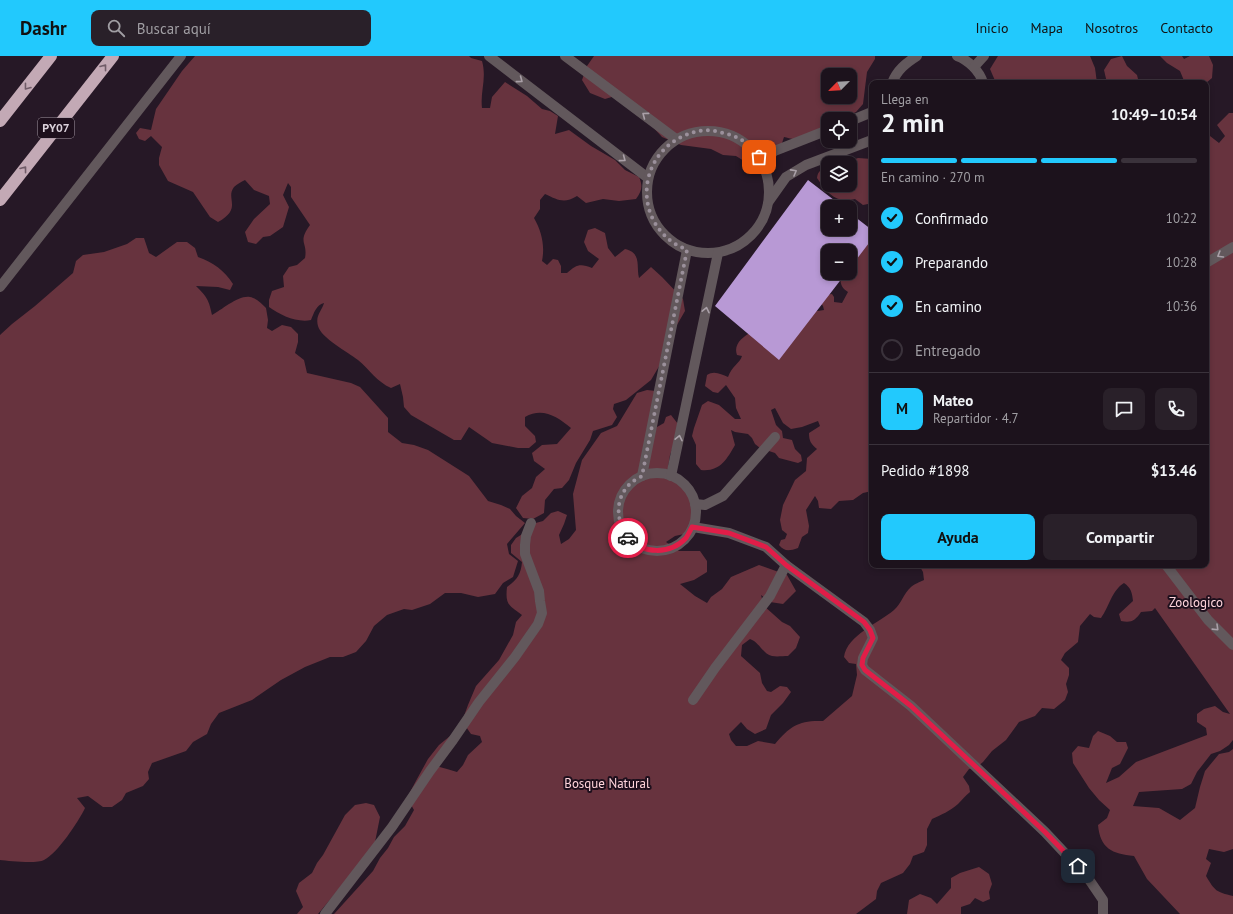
<!DOCTYPE html>
<html lang="es">
<meta charset="utf-8">
<style>
body{margin:0;font-family:"PT Sans",sans-serif;background:#292029;color:#f1f3f6;height:100vh;display:flex;flex-direction:column;font-size:15px;white-space:nowrap}
*{box-sizing:border-box;margin:0}
p{font-size:13px;color:#a09ea3}
.icon{flex:none;width:22px;height:22px;fill:none;stroke:currentColor;stroke-width:2;stroke-linecap:round;stroke-linejoin:round}
.map{position:relative;flex:1;overflow:hidden}
.drawer{position:absolute;left:869px;top:24px;width:340px;height:488px;display:flex;flex-direction:column;background:#1c121c;border-radius:8px;box-shadow:0 2px 6px #0003,0 0 0 1px #3a323b}
.drawer>*{flex:none}
.needle{width:26px;rotate:246deg}
.buttons{position:absolute;left:821px;top:12px;display:grid;gap:8px}
.buttons a{display:grid;place-items:center;width:36px;height:36px;border-radius:8px;background:#1c121c;box-shadow:0 2px 6px #0003,0 0 0 1px #3a323b;font-size:20px}
.pin{position:absolute;display:grid;place-items:center;width:34px;height:34px;color:#fff;margin:-17px;border-radius:8px;box-shadow:0 2px 6px #0006}
.courier{position:absolute;display:grid;place-items:center;width:40px;height:40px;margin:-20px;border:3px solid #e11d48;border-radius:50%;background:#fff;color:#222;box-shadow:0 1px 5px #0007}
.headline em{font-style:normal;font-weight:800}
.headline div{display:flex;flex-direction:column-reverse}
.headline{display:flex;align-items:center;justify-content:space-between;height:68px;padding:0 12px}
h1{font-size:26px;font-weight:800;line-height:30px}
.bar{display:grid;grid-template-columns:repeat(4,1fr);gap:6px 4px;align-content:center;height:48px;padding:0 12px}
.bar i{height:5px;border-radius:3px;background:#3a323b}
.bar .current{background:#22c9fd}
.bar p{grid-column:span 4}
.line{display:flex;align-items:center;gap:10px;padding:0 12px;border-top:1px solid #3a323b}
.line div{flex:1}
.round{display:grid;place-items:center;flex:none;width:42px;height:42px;border-radius:8px;background:#292029}
ol{padding:0 12px;list-style:none}
li{display:flex;align-items:center;gap:12px;height:44px}
li p{margin-inline-start:auto}
li .icon{padding:4px;border-radius:50%;background:#22c9fd;color:#111;stroke-width:4}
li:last-child{color:#a09ea3}
li i{width:22px;height:22px;border:2px solid #3a323b;border-radius:50%}
.button{display:flex;gap:8px;margin-top:auto;padding:8px 12px}
.button a{flex:1;height:46px;border-radius:8px;background:#22c9fd;color:#111;font-size:16px;font-weight:800;line-height:46px;text-align:center}
.button a+a{background:#292029;color:#f1f3f6}
header{display:flex;align-items:center;gap:24px;box-sizing:border-box;height:56px;padding:0 20px;background:#22c9fd;color:#111}
header strong{font-size:19px}
nav{display:flex;gap:22px;margin-inline-start:auto;font-size:14px}
.search{width:280px;height:36px;background:#292029;display:flex;align-items:center;gap:10px;box-sizing:border-box;padding:0 14px;border-radius:8px;color:#a09ea3;font-size:15px}
.map>svg:first-child{display:block}
.green{fill:#67333e;fill-rule:evenodd}
.building{fill:#b899d5}
.lines{fill:none;stroke-linecap:round;stroke-linejoin:round}
.minor{stroke:#62585c;stroke-width:10}
.highway{stroke:#c3a9b5;stroke-width:12}
.oneway{stroke:#705c68}
.oneway2{stroke:#aaa0a8}
.done{stroke:#9b909b;stroke-width:4;stroke-dasharray:0 7.2}
.route{stroke:#e11d48;stroke-width:5}
.labels{text-anchor:middle;stroke-width:4;stroke-linejoin:round;paint-order:stroke}
.shield{fill:#1d0f1c;stroke:#a196a1;stroke-width:1}
.shield-label{font-size:12px;font-weight:bold;fill:#dad0da}
.park-label{font-size:13px;fill:#ffd4db;stroke:#1d0f1c}
</style>
<header>
<strong>Dashr</strong>
<div class="search"><svg class="icon" aria-label="search" viewBox="0 0 24 24"><circle cx="10" cy="10" r="6"/><path d="M15 15l6 6"/></svg>Buscar aquí</div>
<nav><a>Inicio</a><a>Mapa</a><a>Nosotros</a><a>Contacto</a></nav>
</header>
<div class="map">
<svg width="1233" height="858" viewBox="0 0 1233 858">
<rect width="100%" height="100%" fill="#261826"/>
<g class="green">
<path d="M195,0H469L471,2L482,5C487,23 480,35 482,52H490L492,41L505,26L527,40L542,53L550,55L558,60L555,78L569,74L591,90L615,104L625,114L639,121C643,130 642,135 636,143L619,145L603,143L586,147L577,140C564,148 558,144 545,138L540,144V153L534,162C542,176 545,190 542,205L547,209L553,203L558,204L561,210V217H567C576,209 580,207 592,212L599,203L588,195L584,186L588,174L595,172L605,177L608,192L615,201L625,193C642,197 636,210 639,222L651,211L662,221L683,243L685,255L666,288L661,307L651,324L626,344L614,348L613,353L617,361L612,369L593,375L590,384L576,407L569,424L562,432L554,433L545,444L544,457L533,463L523,462L516,452L522,440L532,432L536,421L545,413L534,405L532,397L542,389L557,388L571,372C557,360 542,351 525,361V370L535,380L536,386L529,392H518L492,387L469,371L461,384H454L411,359L404,351L403,341L400,328L391,332C377,326 369,313 358,304C348,296 321,282 318,270C315,259 322,255 324,247C316,249 314,257 311,264C297,267 280,259 269,251V244L272,235L284,231L283,220L289,211L297,209L305,202C308,186 297,187 310,169L291,141V131L288,127L283,139L289,151L283,171L270,180L263,181L256,188L248,186L245,176L254,163L270,148L269,140L254,134L245,124C241,126 237,128 234,131C225,143 243,152 218,166L210,161L193,136L168,125L159,109V102L162,91L151,80L145,85L139,83L136,77L140,72L151,74L156,53L182,15Z"/>
<path d="M594,0H875V3L867,16L863,48L856,56L841,63H828C828,67 829,73 827,76C818,89 796,84 784,81C777,103 776,107 752,110L736,100L723,99L711,93L681,89L662,81L627,43L615,40L605,43L590,37L582,24L587,10ZM828,19H850V41H828Z"/>
<path d="M998,0H1090L1095,12L1097,27H996L990,13Z"/>
<path d="M1122,0L1127,10L1137,19L1139,27H1107L1104,14L1111,3Z"/>
<path d="M1160,0H1182L1184,3L1190,0H1209L1213,9L1212,22L1206,27H1185L1180,15L1167,7Z"/>
<path d="M1229,57H1233V684L1229,689L1220,695L1211,698L1197,716L1191,728L1182,733L1139,736L1133,750L1159,752L1180,764L1195,752L1200,731L1205,715L1219,698L1229,696L1233,693V793L1224,796L1209,793L1206,803L1211,807L1206,820C1215,835 1216,836 1233,840V858H1180L1147,823L1134,800C1112,798 1100,792 1098,769L1107,762L1110,754L1099,744L1089,732L1073,707L1072,697L1078,690L1089,692L1093,680L1098,675L1110,680L1117,686H1126L1128,692L1120,708L1112,712L1106,727L1119,721L1136,706L1207,679L1206,672L1197,666V658L1204,653L1215,650L1223,656L1230,658L1155,552L1152,555L1141,556C1135,565 1131,567 1121,565L1119,558L1133,545C1132,536 1131,532 1124,527C1112,534 1109,551 1101,562L1094,561L1090,558L1080,570L1078,586L1065,597L1061,604L1069,612V619L1066,628L1068,636L1065,644L1054,653L1042,652L1035,660L1019,666L1006,684L992,695L983,706L977,711L969,713L963,721L969,730L970,736C965,740 962,744 958,748C950,755 941,759 932,763L927,773V789L924,796L913,800L910,808L903,817L881,827L877,835L876,843L856,858H334L373,815L380,802L388,792L394,781L405,770L414,754L410,747L409,738L417,723L428,703L439,689L455,676L436,710L447,713L457,716L463,709L468,699L482,686L480,680L471,678L464,668V660L468,649L476,630L499,604L513,579L516,566L522,559C509,549 505,549 507,531C517,524 521,518 522,506L511,497V489L516,482L524,477L532,468L543,465L551,457L558,455L567,459L564,468L559,479L561,488L569,483L576,474L573,438L582,404L601,377L617,370L637,337L647,334L656,335L658,361L657,371L664,367L666,361L671,359L678,368L675,385L670,399L667,418C672,421 679,424 683,428C692,437 699,452 700,465L693,476L675,480L666,486L679,495H700L707,505V516L694,524L680,528L695,540L707,547L711,541L722,533L731,521L759,509L787,519L796,535L783,548L770,546L761,539L764,550L782,566L790,570L800,581L796,592L788,600C783,600 777,601 772,600C763,598 759,586 750,583L742,589L741,600L760,617L762,627L767,635L771,636L780,630L787,631L791,636L783,647L771,659L766,673L755,678L747,673L741,666L729,678L731,684L736,690H747L758,685L775,688C790,670 799,664 823,665L852,640L857,619L856,608L849,607L844,601C847,579 879,567 894,554C901,548 904,537 911,531C914,528 920,526 924,524L923,516L919,509H1206V82L1210,80L1219,87L1225,80L1217,69Z"/>
<path d="M858,102L872,103V126L871,140L868,148L863,149L855,143C836,148 827,137 817,122C818,115 821,113 828,111V129H850V107H844Z"/>
<path d="M872,163V435L863,437L853,444L839,445L831,453L819,452L818,445L815,440L806,454L809,470L808,477L802,481L798,492C789,495 785,496 779,489L781,484L785,483L787,478L782,474L780,464L783,449L795,424L806,415L807,402L817,393C811,388 809,385 809,377L820,370L818,365L802,371L791,373L783,367L775,352L771,354L776,369L782,375L783,382L792,384L795,393L801,399L802,405L798,407L779,402L775,397L760,392L755,388L752,382L748,378L735,376L731,374L735,389C727,403 720,416 701,414L696,408V389L692,380L694,372L702,349L708,345L719,349L735,363H741L736,352L735,342L726,329L718,337L713,336L705,330L707,319C714,314 721,318 728,321C732,310 740,307 742,300L737,299C733,288 743,281 751,276L812,254L818,255L824,254L823,250L820,246L825,239L832,238L834,241V246L842,247L848,236C840,231 840,226 841,217H850V199L869,178C869,173 867,166 872,163Z"/>
<path d="M136,182H144L149,197L156,201L177,186H187L195,192L198,201C214,207 224,214 233,228L230,234L218,231L196,230C207,241 209,244 212,259C222,254 238,239 250,241C256,242 262,248 266,252L268,264L267,272L272,275L282,269L291,271L298,278V286L295,297L304,304L307,317L351,327L360,331L388,362V376L402,387L414,389L428,394L469,420L488,445L501,449L510,453L516,460L525,467L507,488L509,498L518,505L513,521L503,527L495,538L478,541L461,537H445L430,548L412,554L404,553L387,559L374,570L366,585L356,596L343,601H330L305,611L281,624L252,644L219,657L211,668L207,678L193,686L186,695L152,707L148,716L149,723L143,730L126,737L122,744L112,751H103L88,740L77,742L85,752C79,765 57,798 44,804C37,808 9,805 0,804V279L12,268L35,250L73,217L76,205L83,199L104,196L127,188Z"/>
<path d="M366,747L374,749L380,761L374,791L318,858H297L303,851L296,835L299,827L312,817L317,807L323,799L345,759L355,749Z"/>
<path d="M979,811L989,818L992,828L989,836L990,843L983,846L975,842L970,848L961,851V858H907L909,844L920,838L931,842L937,848L951,832V822L960,817Z"/>
</g>
<path class="building" d="M808,124L843,151H828V173H850V157L872,174V183L850,212V195H828V217H846L779,304L715,250Z"/>
<g class="lines">
<g class="minor">
<path d="M489,0L648,122"/>
<path d="M565,0L676,83"/>
<path d="M957,0C968,4 980,15 983,27"/>
<path d="M974,11L984,0"/>
<path d="M892,27C897,14 906,7 917,0"/>
<path d="M850,65L872,56"/>
<circle cx="708" cy="136" r="61"/>
<path d="M759,101L828,74"/>
<path d="M769,145L786,121L806,109L872,84"/>
<path d="M1206,207L1233,191"/>
<path d="M0,231L181,0"/>
<circle cx="657" cy="456" r="39"/>
<path d="M642,420L687,194"/>
<path d="M671,420L718,197"/>
<path d="M695,448L705,449L723,440L775,381"/>
<path d="M693,471L729,477L766,491L786,509L770,540L715,612L693,644"/>
<path d="M786,509L864,566L870,574L873,582L863,602L862,609L865,614L911,650L1045,776L1088,822L1103,844V858"/>
<path d="M1166,509L1208,564L1233,589"/>
<path d="M325,858L392,771L430,715L453,684L479,646L515,601L538,568L542,557L540,545L539,535L525,498V489L526,480L531,467"/>
</g>
<g class="highway">
<path d="M0,65L51,0"/>
<path d="M0,144L113,0"/>
</g>
</g>
<defs><path id="oneway-chevron" d="M-2-3.5L2.5 0L-2 3.5" fill="none" stroke-width="1.6" stroke-linecap="round" stroke-linejoin="round"/></defs>
<g class="oneway">
<use href="#oneway-chevron" transform="translate(104 11) rotate(-52)"/>
<use href="#oneway-chevron" transform="translate(27 31) rotate(128)"/>
<use href="#oneway-chevron" transform="translate(24 113) rotate(-52)"/>
</g>
<g class="oneway2">
<use href="#oneway-chevron" transform="translate(520 24) rotate(37)"/>
<use href="#oneway-chevron" transform="translate(645 59) rotate(-143)"/>
<use href="#oneway-chevron" transform="translate(623 103) rotate(37)"/>
<use href="#oneway-chevron" transform="translate(794 116) rotate(-29)"/>
<use href="#oneway-chevron" transform="translate(1220 199) rotate(149)"/>
<use href="#oneway-chevron" transform="translate(706 254) rotate(-78)"/>
<use href="#oneway-chevron" transform="translate(679 382) rotate(-78)"/>
<use href="#oneway-chevron" transform="translate(1216 572) rotate(44)"/>
</g>
<g class="lines">
<path class="done" d="M628,482C616,465 614,442 631,427C634,424 639,422 642,420L687,194C682,191 676,189 671,185C632,155 642,96 686,79C697,74 708,73 719,76C729,78 739,81 747,88C751,92 755,97 759,101"/>
<path class="route" d="M628,482C643,498 670,499 686,482C688,479 690,475 692,471L729,477L766,491L786,509L864,566L870,574L873,582L863,602L862,609L865,614L911,650L1045,776L1078,810"/>
</g>
<g class="labels">
<rect class="shield" x="38" y="62" width="36" height="20" rx="3"/>
<g class="shield-label">
<text x="56" y="76">PY07</text>
</g>
<g class="park-label">
<text x="1196" y="551">Zoologico</text>
<text x="607" y="732">Bosque Natural</text>
</g>
</g>
</svg>
<div class="buttons">
<a><svg class="needle" viewBox="-14 -14 28 28"><path d="M0-13l5 13h-10z" fill="#e53935"/><path d="M0 13l5-13h-10z" fill="#a09ea3"/></svg></a>
<a><svg class="icon" aria-label="locate" viewBox="0 0 24 24"><circle cx="12" cy="12" r="6"/><path d="M12 2v4M12 18v4M2 12h4M18 12h4"/></svg></a>
<a><svg class="icon" aria-label="layers" viewBox="0 0 24 24"><path d="M12 4l9 5-9 5-9-5zM3 14l9 5 9-5"/></svg></a>
<a>+</a>
<a>−</a>
</div>
<div class="pin" style="left:759px;top:101px;background:#ea580c"><svg class="icon" aria-label="bag" viewBox="0 0 24 24"><path d="M5 8h14l-1 12H6zM9 8a3 3 0 0 1 6 0"/></svg></div>
<div class="pin" style="left:1078px;top:810px;background:#1f2937"><svg class="icon" aria-label="home" viewBox="0 0 24 24"><path d="M3 11l9-7 9 7M6 9v11h12V9"/></svg></div>
<div class="courier" style="left:628px;top:482px"><svg class="icon" aria-label="car" viewBox="0 0 24 24"><path d="M5 17H2v-5l4-1 3-4h7l3 4 3 1v5h-3M9 17h6M6 11h13"/><circle cx="7" cy="17" r="2"/><circle cx="17" cy="17" r="2"/></svg></div>
<section class="drawer">
<div class="headline"><div><h1>2 min</h1><p>Llega en</p></div><em>10:49–10:54</em></div>
<div class="bar"><i class="current"></i><i class="current"></i><i class="current"></i><i></i><p>En camino · 270 m</p></div>
<ol>
<li><svg class="icon" aria-label="check" viewBox="0 0 24 24"><path d="M5 12l5 5 9-10"/></svg>Confirmado<p>10:22</p></li>
<li><svg class="icon" aria-label="check" viewBox="0 0 24 24"><path d="M5 12l5 5 9-10"/></svg>Preparando<p>10:28</p></li>
<li><svg class="icon" aria-label="check" viewBox="0 0 24 24"><path d="M5 12l5 5 9-10"/></svg>En camino<p>10:36</p></li>
<li><i></i>Entregado</li>
</ol>
<div class="line" style="height:72px"><b class="round" style="background:#22c9fd;color:#111">M</b><div><b>Mateo</b><p>Repartidor · 4.7</p></div><a class="round"><svg class="icon" aria-label="chat" viewBox="0 0 24 24"><path d="M4 5h16v11H9l-5 4z"/></svg></a><a class="round"><svg class="icon" aria-label="phone" viewBox="0 0 24 24"><path d="M5 4h4l2 5-3 2q2 4 5 5l2-3 5 2v4C11 20 4 13 5 4z"/></svg></a></div>
<div class="line" style="height:52px"><div>Pedido #1898</div><b>$13.46</b></div>
<div class="button"><a>Ayuda</a><a>Compartir</a></div>
</section>
</div>
